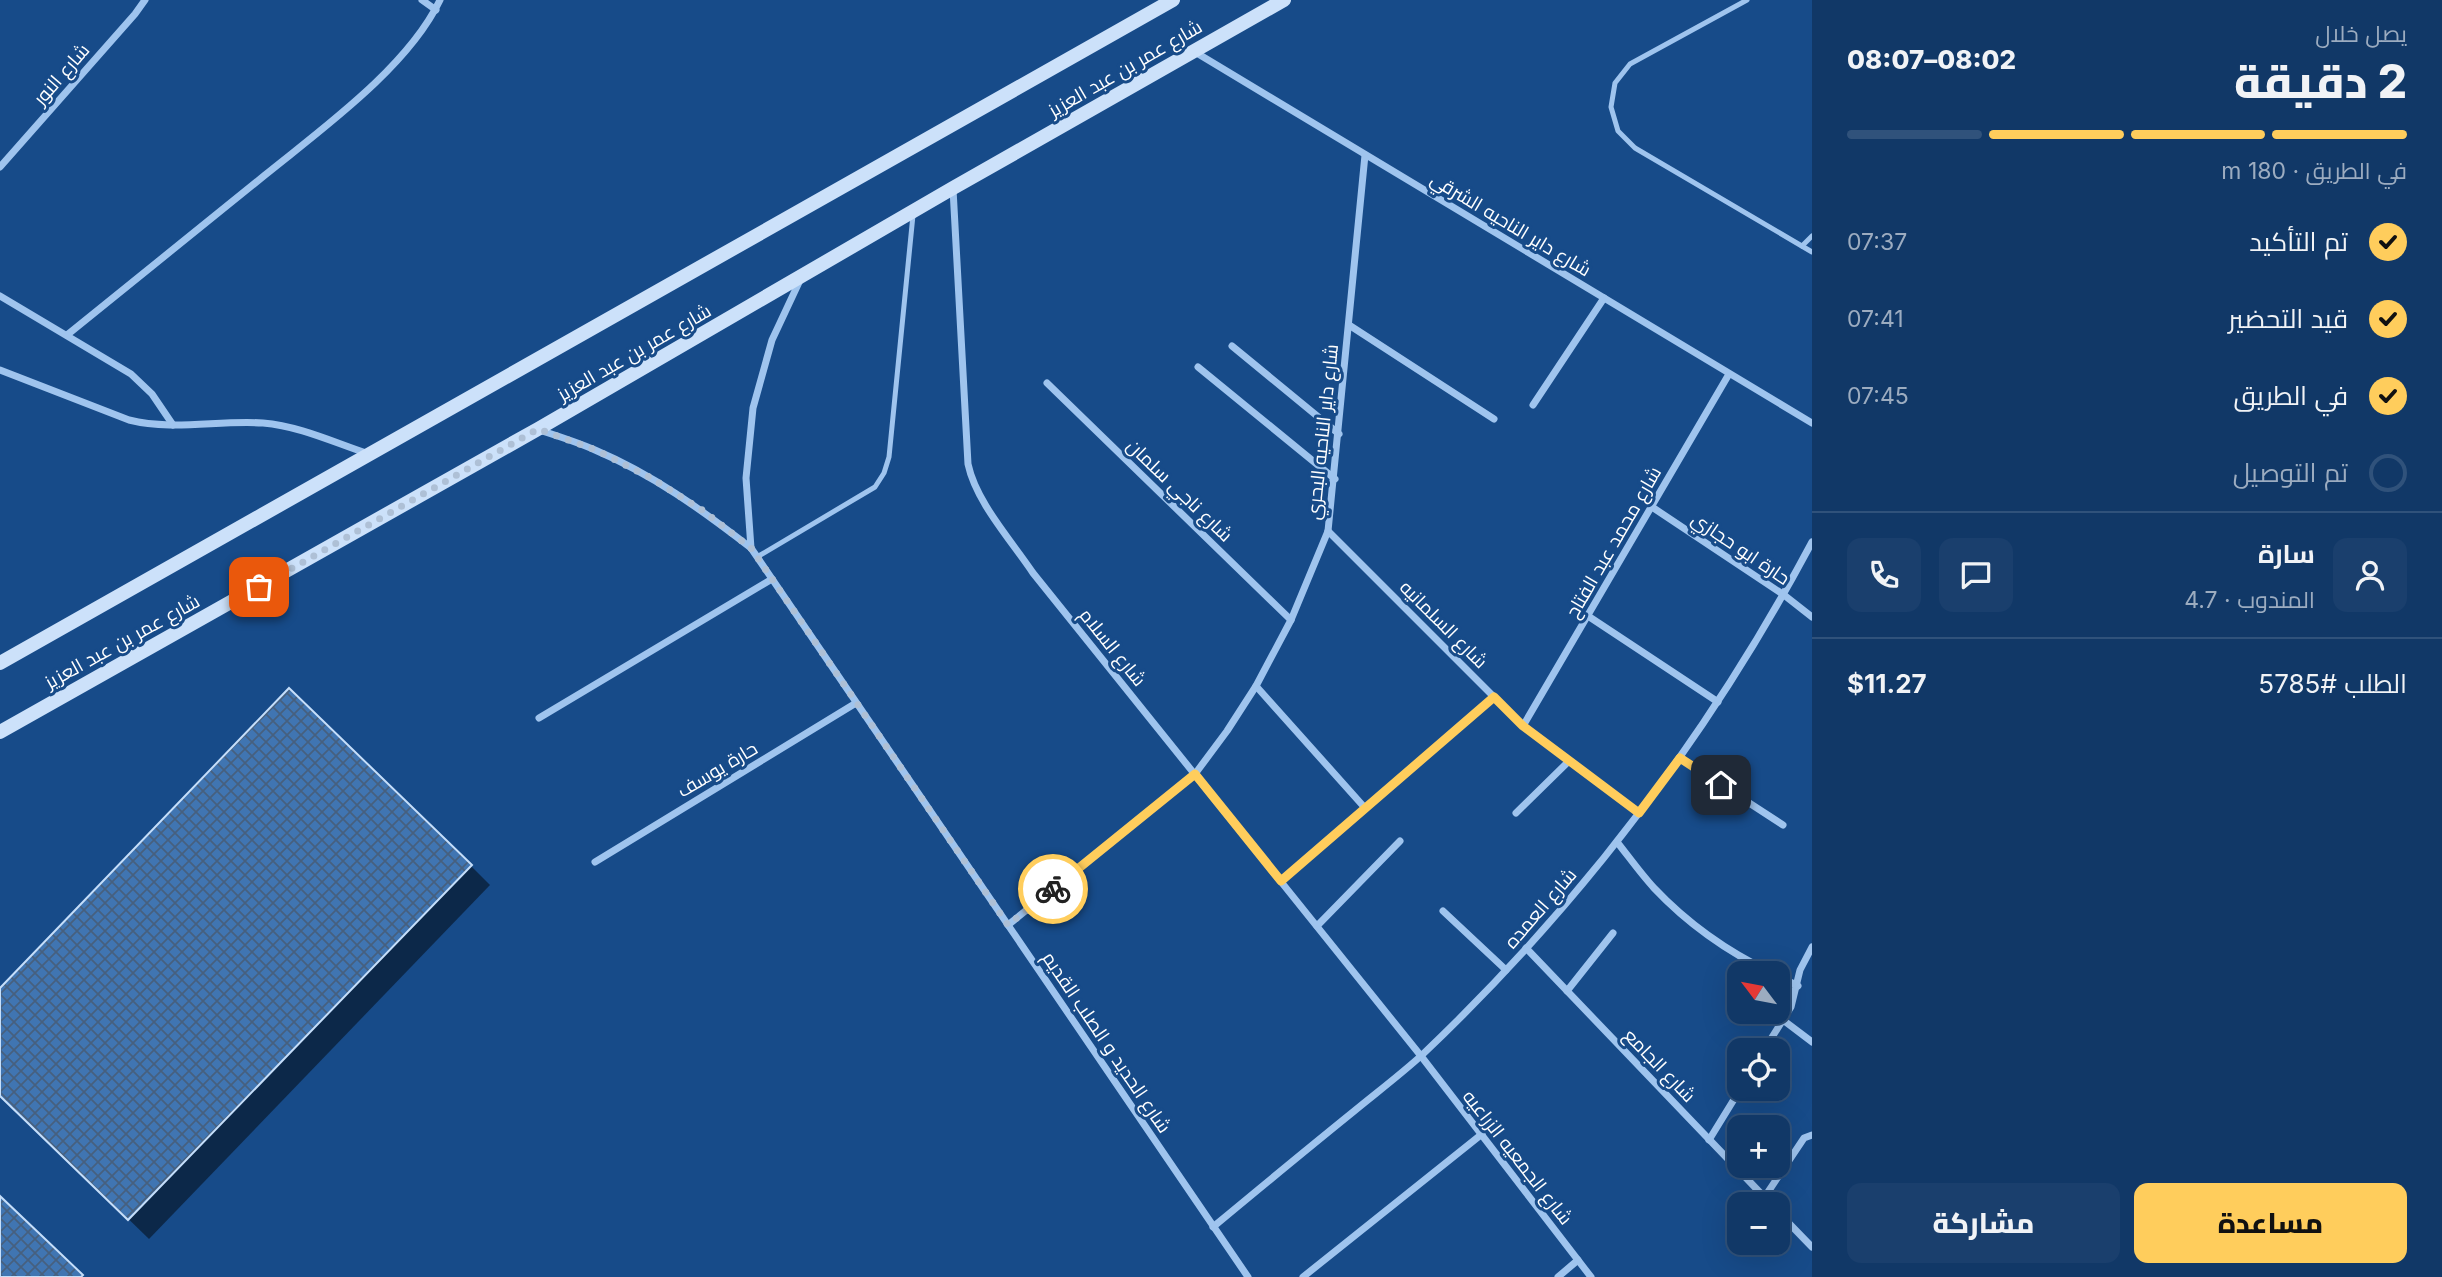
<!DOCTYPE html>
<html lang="ar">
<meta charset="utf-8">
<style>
body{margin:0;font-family:Inter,Cairo,sans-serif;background:#1a3f6d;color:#f1f3f6;direction:rtl;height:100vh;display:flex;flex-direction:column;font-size:26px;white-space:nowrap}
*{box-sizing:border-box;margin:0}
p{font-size:23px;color:#9cacc0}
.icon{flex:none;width:38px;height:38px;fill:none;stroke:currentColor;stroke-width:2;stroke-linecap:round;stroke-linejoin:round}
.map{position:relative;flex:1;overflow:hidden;direction:ltr}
.panel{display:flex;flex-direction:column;background:#113867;width:630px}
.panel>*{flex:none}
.needle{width:46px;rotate:302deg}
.controls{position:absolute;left:1727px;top:961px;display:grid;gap:14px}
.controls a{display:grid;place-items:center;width:63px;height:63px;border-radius:14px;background:#113867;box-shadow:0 7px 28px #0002,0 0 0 2px #30527b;font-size:35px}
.pin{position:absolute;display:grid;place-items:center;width:60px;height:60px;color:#fff;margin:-30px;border-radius:14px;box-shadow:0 4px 10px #0006}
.courier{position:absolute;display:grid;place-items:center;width:70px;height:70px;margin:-35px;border:5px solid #ffcd5c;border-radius:50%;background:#fff;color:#222;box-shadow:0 2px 9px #0007}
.headline em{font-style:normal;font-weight:800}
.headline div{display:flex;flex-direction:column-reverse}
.headline{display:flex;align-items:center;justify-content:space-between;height:119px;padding:0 35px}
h1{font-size:46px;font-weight:800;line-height:52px}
.bar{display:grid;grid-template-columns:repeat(4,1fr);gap:10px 7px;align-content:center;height:84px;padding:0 35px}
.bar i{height:9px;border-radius:5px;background:#30527b}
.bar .current{background:#ffcd5c}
.bar p{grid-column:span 4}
.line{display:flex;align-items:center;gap:18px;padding:0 35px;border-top:2px solid #30527b}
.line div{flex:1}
.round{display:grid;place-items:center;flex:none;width:74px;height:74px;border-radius:14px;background:#1a3f6d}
ol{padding:0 35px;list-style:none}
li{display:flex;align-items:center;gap:21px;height:77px}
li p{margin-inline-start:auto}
li .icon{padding:7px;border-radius:50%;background:#ffcd5c;color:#111;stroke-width:4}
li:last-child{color:#9cacc0}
li i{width:38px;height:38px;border:4px solid #30527b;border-radius:50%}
.primary-button{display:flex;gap:14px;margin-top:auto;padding:14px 35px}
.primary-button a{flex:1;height:80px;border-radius:14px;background:#ffcd5c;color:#111;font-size:28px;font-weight:800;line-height:80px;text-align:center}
.primary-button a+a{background:#1a3f6d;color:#f1f3f6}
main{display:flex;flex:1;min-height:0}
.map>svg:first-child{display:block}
.shadow{fill:#0007}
.building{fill:url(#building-cross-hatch);stroke:#c5defa;stroke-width:2}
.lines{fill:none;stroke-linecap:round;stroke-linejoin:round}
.lane{stroke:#9fc4ee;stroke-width:5}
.street{stroke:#9fc4ee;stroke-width:7}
.secondary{stroke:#cce1fa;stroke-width:14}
.done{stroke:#aec0d6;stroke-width:7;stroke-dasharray:0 12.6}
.route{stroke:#ffcd5c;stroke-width:9}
.labels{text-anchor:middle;stroke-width:6;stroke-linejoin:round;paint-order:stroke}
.street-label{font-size:19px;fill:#fff;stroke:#174b89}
</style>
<main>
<section class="panel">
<div class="headline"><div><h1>2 دقيقة</h1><p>يصل خلال</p></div><em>08:02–08:07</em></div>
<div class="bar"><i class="current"></i><i class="current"></i><i class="current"></i><i></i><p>في الطريق · 180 m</p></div>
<ol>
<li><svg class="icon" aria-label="check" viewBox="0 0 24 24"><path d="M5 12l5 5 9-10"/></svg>تم التأكيد<p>07:37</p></li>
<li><svg class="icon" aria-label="check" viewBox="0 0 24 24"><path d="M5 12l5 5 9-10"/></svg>قيد التحضير<p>07:41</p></li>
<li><svg class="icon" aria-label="check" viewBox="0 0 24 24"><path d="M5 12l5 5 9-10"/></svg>في الطريق<p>07:45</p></li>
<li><i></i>تم التوصيل</li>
</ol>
<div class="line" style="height:126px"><a class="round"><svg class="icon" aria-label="person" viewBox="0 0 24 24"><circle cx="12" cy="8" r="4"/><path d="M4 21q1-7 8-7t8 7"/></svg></a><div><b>سارة</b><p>المندوب · 4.7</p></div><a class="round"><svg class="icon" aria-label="chat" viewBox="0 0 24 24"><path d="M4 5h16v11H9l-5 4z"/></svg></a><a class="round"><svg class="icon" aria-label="phone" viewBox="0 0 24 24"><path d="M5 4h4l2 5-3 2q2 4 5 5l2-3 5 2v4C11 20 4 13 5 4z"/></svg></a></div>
<div class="line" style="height:91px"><div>الطلب #5785</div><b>$11.27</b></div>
<div class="primary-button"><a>مساعدة</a><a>مشاركة</a></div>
</section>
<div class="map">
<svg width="1812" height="1277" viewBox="0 0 1812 1277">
<defs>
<pattern id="building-cross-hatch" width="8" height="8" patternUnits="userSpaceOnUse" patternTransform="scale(1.75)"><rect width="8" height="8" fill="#4075b2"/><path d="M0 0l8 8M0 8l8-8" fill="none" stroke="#46607f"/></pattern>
</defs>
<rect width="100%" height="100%" fill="#174b89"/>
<path class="shadow" d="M471,866L490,885L149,1239L0,1094V990Z"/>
<g class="building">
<path d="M289,688L472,865L128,1220L0,1096V988Z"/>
<path d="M0,1196L83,1275L81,1277H0Z"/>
</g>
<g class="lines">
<g class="lane">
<path d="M1747,0L1630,64L1615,83L1611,107L1618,131L1635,148L1812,252"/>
<path d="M1802,246L1812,236"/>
<path d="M757,557L875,487L884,473L889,457L913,215"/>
</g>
<g class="street">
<path d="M422,0L436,10"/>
<path d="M1195,52L1812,423"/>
<path d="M0,167L135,14L145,0"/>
<path d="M953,189L968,464C976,502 1011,540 1033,573L1421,1056L1591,1277"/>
<path d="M0,296L131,374L152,394L173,425"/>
<path d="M1349,325L1494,419"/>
<path d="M67,335C133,282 199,228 265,175C323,128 408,67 440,0"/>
<path d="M1232,346L1339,434"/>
<path d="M1198,367L1335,479"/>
<path d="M0,370L129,420C173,431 218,420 263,423C299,426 333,442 366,453"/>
<path d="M1047,383L1291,620"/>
<path d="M1533,405L1604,298"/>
<path d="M539,430C558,436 577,442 595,450C652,474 702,510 751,548L1248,1277"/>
<path d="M1652,507L1784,595L1812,617"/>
<path d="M1328,531L1523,726L1639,813"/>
<path d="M751,548L746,478L753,408L772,340L801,278"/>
<path d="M1588,616L1718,702"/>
<path d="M1256,686L1365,808"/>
<path d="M539,718L772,579"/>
<path d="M1523,726L1729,374"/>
<path d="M1680,758L1783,825"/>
<path d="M1516,813L1569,761"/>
<path d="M1617,842C1629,857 1641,874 1654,888C1688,924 1728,952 1772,973"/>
<path d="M595,862L856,703"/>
<path d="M1281,881L1494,697"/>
<path d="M1443,911L1506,970"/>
<path d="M1008,925L1195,774L1227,731L1256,686L1291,620L1328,531L1365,155"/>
<path d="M1317,926L1400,841"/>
<path d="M1526,948L1771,1204"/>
<path d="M1778,976L1798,986"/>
<path d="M1567,991L1613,933"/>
<path d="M1783,1020L1812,1042"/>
<path d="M1764,1050L1791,1007L1800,970L1812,947"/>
<path d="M1709,1140L1741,1088"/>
<path d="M1764,1198L1804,1138L1812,1135"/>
<path d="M1778,1212L1812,1247"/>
<path d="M1213,1227C1260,1188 1306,1150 1353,1112C1376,1093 1400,1075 1422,1055C1579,906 1711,732 1812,542"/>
<path d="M1303,1277L1482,1134"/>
<path d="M1558,1277L1578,1260"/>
</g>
<g class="secondary">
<path d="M0,663L1173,0"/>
<path d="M0,732L538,429L953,188L1284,0"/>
</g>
</g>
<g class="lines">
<path class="done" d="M259,587L538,429L596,450L651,478L702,510L751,548L1008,925L1053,889"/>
<path class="route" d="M1053,889L1195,774L1281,881L1494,697L1523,726L1639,813L1680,758L1721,785"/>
</g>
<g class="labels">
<g class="street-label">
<text transform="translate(1125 68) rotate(-30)" y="7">شارع عمر بن عبد العزيز</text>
<text transform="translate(61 74) rotate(-49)" y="7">شارع النور</text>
<text transform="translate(1511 224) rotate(31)" y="7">شارع داير الناحيه الشرقي</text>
<text transform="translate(634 352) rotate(-30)" y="7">شارع عمر بن عبد العزيز</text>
<text transform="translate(1322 432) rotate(-84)" y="7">شارع داير الناحيه البحري</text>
<text transform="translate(1180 490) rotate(44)" y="7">شارع ناجي سلمان</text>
<text transform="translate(1613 542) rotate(-60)" y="7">شارع محمد عبد الفتاح</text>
<text transform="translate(1741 548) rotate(34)" y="7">حارة ابو حجازي</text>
<text transform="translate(1444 624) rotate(45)" y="7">شارع السلمانيه</text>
<text transform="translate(122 641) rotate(-29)" y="7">شارع عمر بن عبد العزيز</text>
<text transform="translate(1113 647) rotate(51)" y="7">شارع السلام</text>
<text transform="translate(717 769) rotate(-31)" y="7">حارة يوسف</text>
<text transform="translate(1540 908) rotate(-49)" y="7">شارع العمده</text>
<text transform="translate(1107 1042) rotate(56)" y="7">شارع الحديد و الصلب القديم</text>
<text transform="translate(1660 1065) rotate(46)" y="7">شارع الجامع</text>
<text transform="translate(1518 1157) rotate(52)" y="7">شارع الجمعيه الزراعيه</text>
</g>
</g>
</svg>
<div class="controls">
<a><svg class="needle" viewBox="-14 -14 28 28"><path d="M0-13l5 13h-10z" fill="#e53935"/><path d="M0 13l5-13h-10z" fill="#9cacc0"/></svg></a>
<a><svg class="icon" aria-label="locate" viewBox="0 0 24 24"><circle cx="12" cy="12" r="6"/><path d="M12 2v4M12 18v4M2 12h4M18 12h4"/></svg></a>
<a>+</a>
<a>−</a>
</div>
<div class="pin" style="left:259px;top:587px;background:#ea580c"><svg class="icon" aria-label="bag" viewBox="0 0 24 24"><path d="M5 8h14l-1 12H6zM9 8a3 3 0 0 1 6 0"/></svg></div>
<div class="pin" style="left:1721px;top:785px;background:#1f2937"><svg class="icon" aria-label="home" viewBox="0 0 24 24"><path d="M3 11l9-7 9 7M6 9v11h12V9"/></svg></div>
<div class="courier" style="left:1053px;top:889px"><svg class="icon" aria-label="bike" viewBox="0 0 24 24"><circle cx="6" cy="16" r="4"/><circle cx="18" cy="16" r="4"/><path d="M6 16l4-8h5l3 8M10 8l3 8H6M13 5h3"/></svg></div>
</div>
</main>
